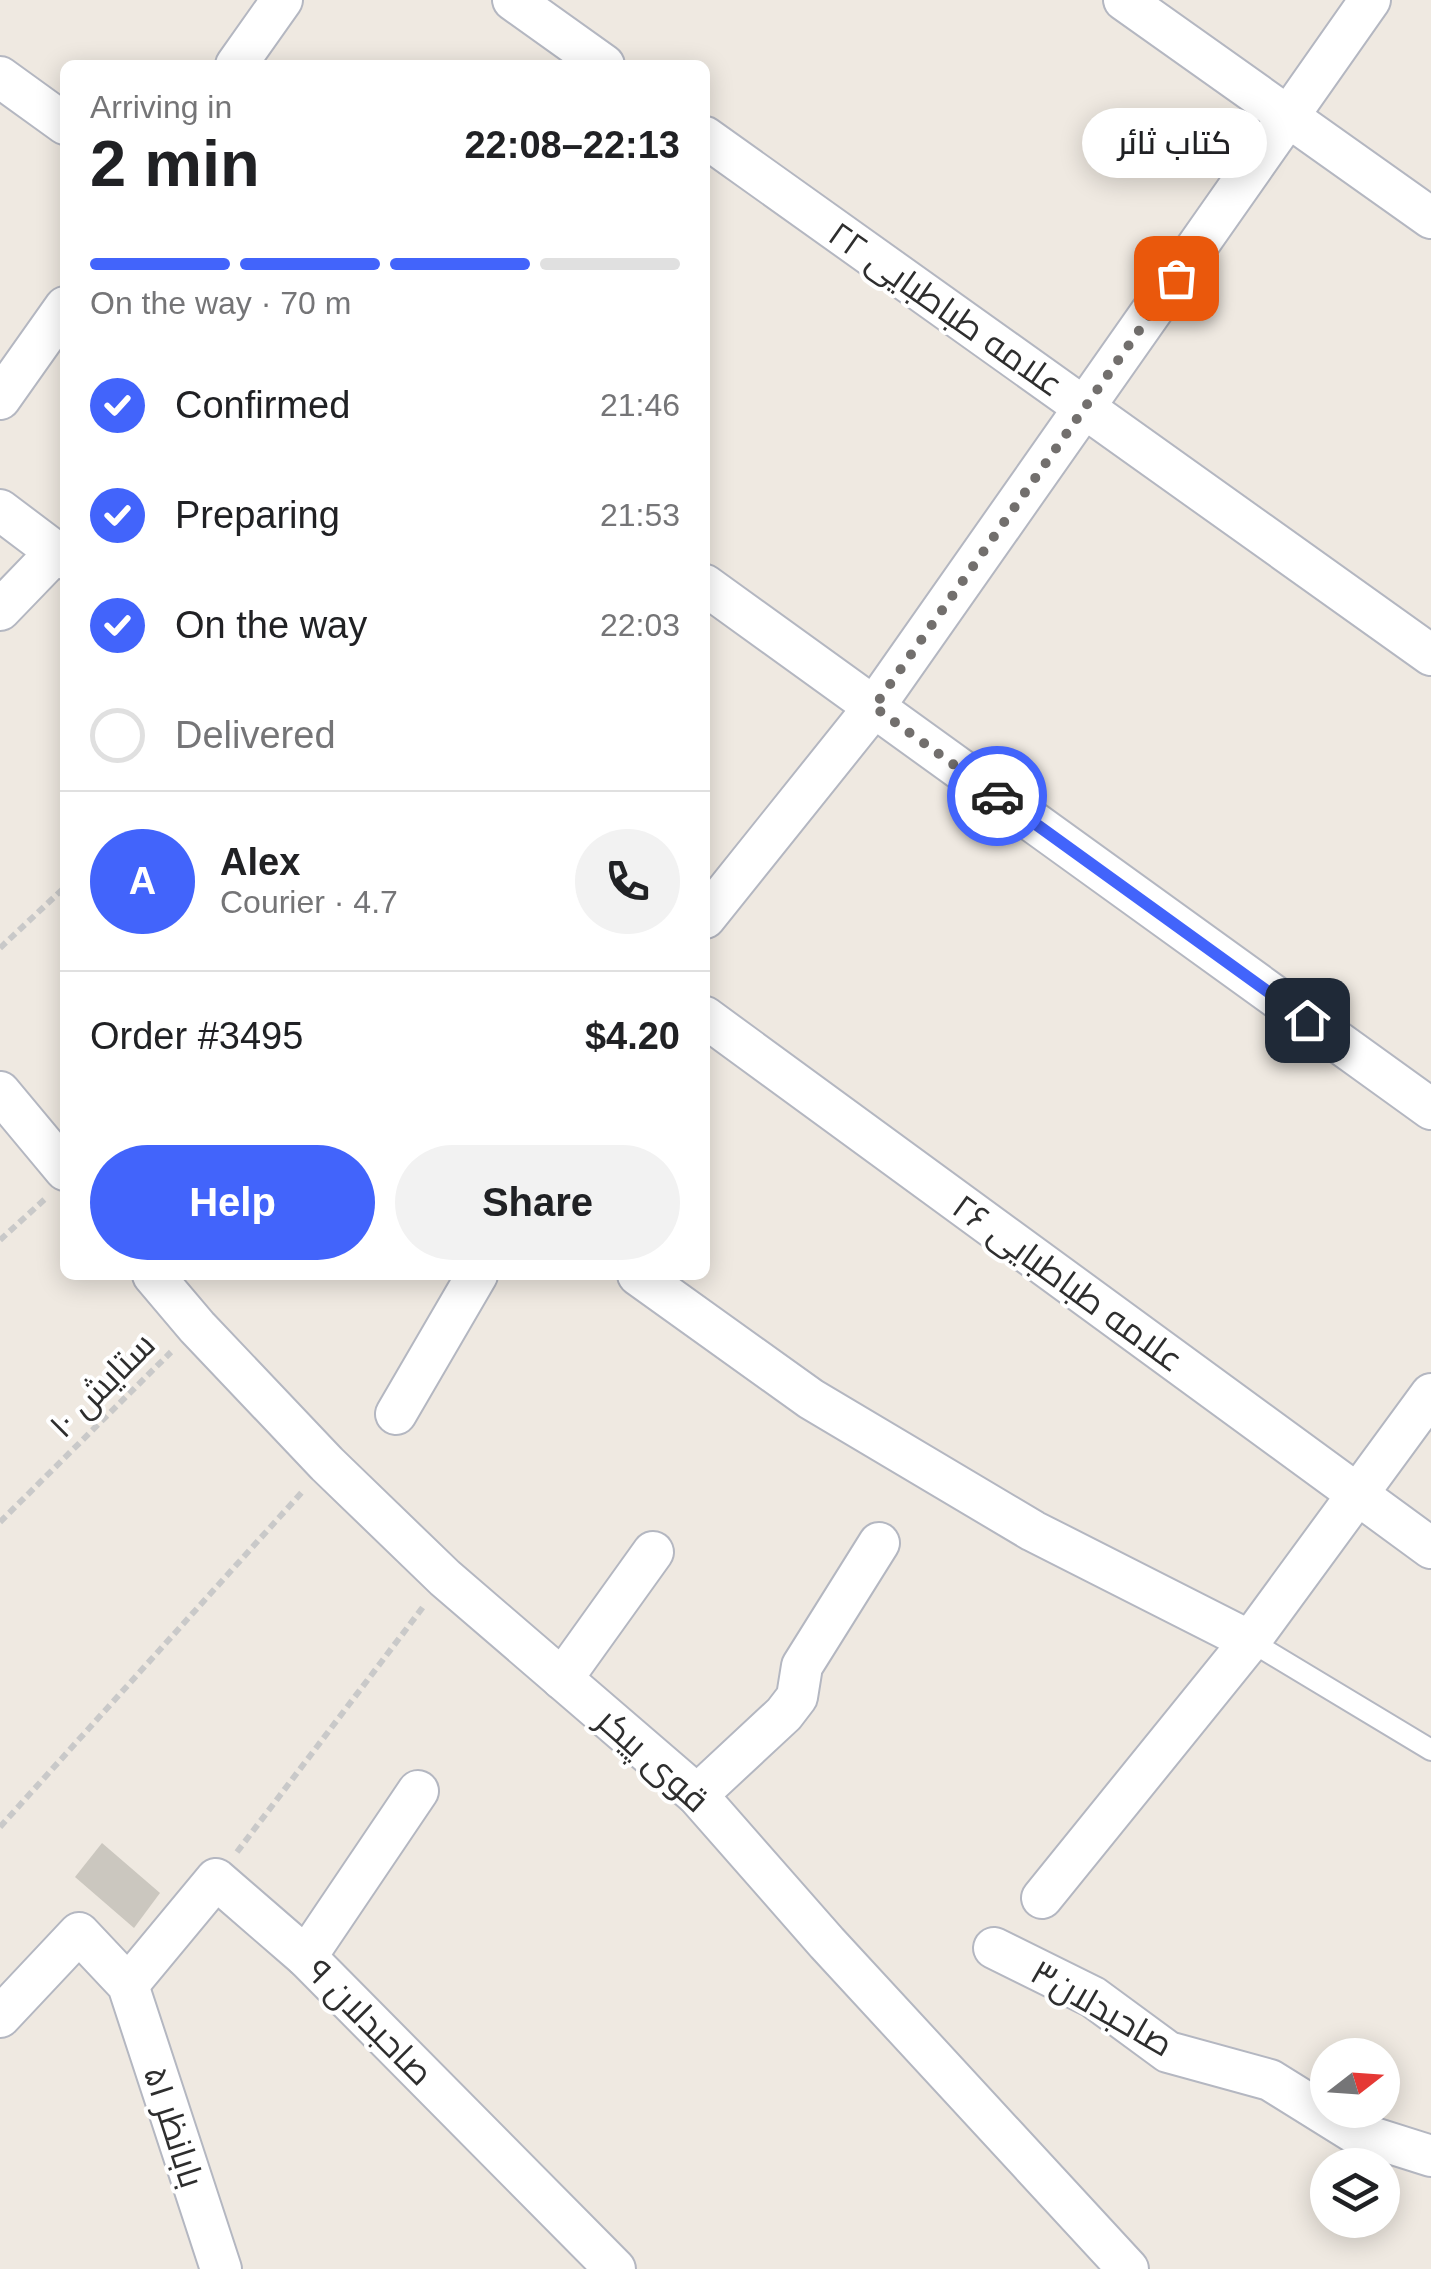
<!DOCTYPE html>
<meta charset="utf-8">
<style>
body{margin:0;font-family:Arial,Cairo,sans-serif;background:#f2f2f2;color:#202124;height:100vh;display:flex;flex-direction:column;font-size:38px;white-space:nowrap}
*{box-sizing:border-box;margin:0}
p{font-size:32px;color:#757577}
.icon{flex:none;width:55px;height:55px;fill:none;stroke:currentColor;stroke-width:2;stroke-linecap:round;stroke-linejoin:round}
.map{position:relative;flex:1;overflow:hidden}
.side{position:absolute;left:60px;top:60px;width:650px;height:1220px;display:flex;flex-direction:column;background:#fff;border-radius:15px;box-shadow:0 5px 25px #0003}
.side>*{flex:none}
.needle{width:65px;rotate:73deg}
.fabs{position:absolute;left:1310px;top:2038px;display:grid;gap:20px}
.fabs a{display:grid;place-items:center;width:90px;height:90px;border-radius:50%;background:#fff;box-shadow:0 5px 25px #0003;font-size:50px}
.pin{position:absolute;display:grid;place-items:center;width:85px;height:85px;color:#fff;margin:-42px;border-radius:20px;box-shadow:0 5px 15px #0006}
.courier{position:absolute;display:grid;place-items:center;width:100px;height:100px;margin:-50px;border:8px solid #4264fb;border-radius:50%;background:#fff;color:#222;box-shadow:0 2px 12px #0007}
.bubble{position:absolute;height:70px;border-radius:35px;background:#fff;box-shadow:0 5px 25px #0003;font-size:32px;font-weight:600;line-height:70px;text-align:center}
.summary em{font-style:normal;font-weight:600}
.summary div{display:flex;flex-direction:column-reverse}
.summary{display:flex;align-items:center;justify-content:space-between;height:170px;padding:0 30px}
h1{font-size:65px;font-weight:600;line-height:75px}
.bar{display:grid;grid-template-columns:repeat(4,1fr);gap:15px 10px;align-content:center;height:120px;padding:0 30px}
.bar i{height:12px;border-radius:8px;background:#e0e0e0}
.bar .current{background:#4264fb}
.bar p{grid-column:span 4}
.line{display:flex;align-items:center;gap:25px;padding:0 30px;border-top:2px solid #e0e0e0}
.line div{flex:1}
.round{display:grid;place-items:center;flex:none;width:105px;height:105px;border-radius:52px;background:#f2f2f2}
ol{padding:0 30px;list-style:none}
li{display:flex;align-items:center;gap:30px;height:110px}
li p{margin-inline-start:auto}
li .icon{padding:10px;border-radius:50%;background:#4264fb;color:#fff;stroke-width:4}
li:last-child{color:#757577}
li i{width:55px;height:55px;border:5px solid #e0e0e0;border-radius:50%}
.primary-button{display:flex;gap:20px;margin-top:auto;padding:20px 30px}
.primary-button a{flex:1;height:115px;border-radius:60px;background:#4264fb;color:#fff;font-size:40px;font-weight:600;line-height:115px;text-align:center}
.primary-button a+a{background:#f2f2f2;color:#202124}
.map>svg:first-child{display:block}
.building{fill:#cbc7bf}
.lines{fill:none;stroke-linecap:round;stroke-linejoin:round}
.lane-casing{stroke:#b4b7c1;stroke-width:24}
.street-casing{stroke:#b4b7c1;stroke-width:44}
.path{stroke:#c9c9c9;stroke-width:6;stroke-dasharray:8 5;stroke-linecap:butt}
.lane{stroke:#fff;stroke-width:20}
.street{stroke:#fff;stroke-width:40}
.done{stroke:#726f6d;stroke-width:10;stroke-dasharray:0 18}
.route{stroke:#4264fb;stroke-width:12}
.labels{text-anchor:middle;stroke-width:8;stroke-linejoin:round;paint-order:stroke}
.street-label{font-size:35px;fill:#2e2e2e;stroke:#fff}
</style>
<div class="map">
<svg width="1431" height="2269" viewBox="0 0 1431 2269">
<rect width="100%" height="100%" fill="#efe9e1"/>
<path class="building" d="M102,1843L160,1893L134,1928L75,1877Z"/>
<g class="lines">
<g class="lane-casing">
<path id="lane" d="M1250,1641L1431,1750"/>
</g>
<g class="street-casing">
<g id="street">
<path d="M513,0L604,65"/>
<path d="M1124,0L1431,218"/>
<path d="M236,65L282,0"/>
<path d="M0,77L65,124"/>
<path d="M705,137L1431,655"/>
<path d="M0,399L65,307"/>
<path d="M0,510L65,559"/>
<path d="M705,585L1431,1109"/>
<path d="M0,610L56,552"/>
<path d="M705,918L874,707L1370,0"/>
<path d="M705,1017L1431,1548"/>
<path d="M0,1092L65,1170"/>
<path d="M153,1275L197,1327L327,1464L445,1578L697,1795L827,1943L1128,2269"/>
<path d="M638,1275L811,1399L1033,1531L1250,1641"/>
<path d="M396,1414L477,1275"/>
<path d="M562,1679L653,1552"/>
<path d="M697,1795L784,1714L797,1697L802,1666L879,1543"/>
<path d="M1042,1898L1250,1641L1431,1394"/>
<path d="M994,1948L1093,1997L1168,2052L1270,2080L1352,2131L1431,2156"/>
<path d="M306,1957L418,1791"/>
<path d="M128,1985L216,1879L306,1957L615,2269"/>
<path d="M0,2017L79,1933L128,1985L221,2269"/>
</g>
</g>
<g class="path">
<path d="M0,948L65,887"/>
<path d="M0,1240L45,1199"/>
<path d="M0,1522L171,1352"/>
<path d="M0,1827L303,1491"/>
<path d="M237,1852L423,1607"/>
</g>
<use href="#lane" class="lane"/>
<use href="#street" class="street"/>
</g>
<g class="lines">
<path class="done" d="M997,796L874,707L1176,278"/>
<path class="route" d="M997,796L1307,1020"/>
</g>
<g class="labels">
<g class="street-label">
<text transform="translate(946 309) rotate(35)" y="12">علامه طباطبایی ۲۲</text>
<text transform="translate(1068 1283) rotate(36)" y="12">علامه طباطبایی ۲۶</text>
<text transform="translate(102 1385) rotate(-45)" y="12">ستایش ۱۰</text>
<text transform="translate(653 1760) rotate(42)" y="12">قوی پیکر</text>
<text transform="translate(1102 2008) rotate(30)" y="12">صاحبدلان۳</text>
<text transform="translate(370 2022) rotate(45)" y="12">صاحبدلان ۹</text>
<text transform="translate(174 2127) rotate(72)" y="12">بابانظر ۵۱</text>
</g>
</g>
</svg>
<div class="fabs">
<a><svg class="needle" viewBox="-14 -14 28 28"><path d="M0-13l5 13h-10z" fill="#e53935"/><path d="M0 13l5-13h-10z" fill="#757577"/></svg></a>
<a><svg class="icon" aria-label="layers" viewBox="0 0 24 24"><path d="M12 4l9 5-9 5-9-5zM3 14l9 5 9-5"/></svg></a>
</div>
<div class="pin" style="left:1176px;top:278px;background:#ea580c"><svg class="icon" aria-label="bag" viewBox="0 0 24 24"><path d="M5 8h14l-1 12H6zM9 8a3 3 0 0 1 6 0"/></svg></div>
<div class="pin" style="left:1307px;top:1020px;background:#1f2937"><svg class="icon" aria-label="home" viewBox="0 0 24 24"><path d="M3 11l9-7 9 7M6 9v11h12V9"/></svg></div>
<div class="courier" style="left:997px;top:796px"><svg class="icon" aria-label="car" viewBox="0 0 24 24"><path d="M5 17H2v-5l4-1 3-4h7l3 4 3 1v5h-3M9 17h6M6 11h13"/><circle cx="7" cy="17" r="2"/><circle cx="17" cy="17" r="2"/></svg></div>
<div class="bubble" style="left:1082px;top:108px;width:185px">کتاب ثائر</div>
<section class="side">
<div class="summary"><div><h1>2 min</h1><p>Arriving in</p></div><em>22:08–22:13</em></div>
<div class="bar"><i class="current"></i><i class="current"></i><i class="current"></i><i></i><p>On the way · 70 m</p></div>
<ol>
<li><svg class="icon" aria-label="check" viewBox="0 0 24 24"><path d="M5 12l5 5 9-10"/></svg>Confirmed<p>21:46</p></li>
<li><svg class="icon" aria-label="check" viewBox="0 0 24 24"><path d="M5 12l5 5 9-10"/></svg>Preparing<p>21:53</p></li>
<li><svg class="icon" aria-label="check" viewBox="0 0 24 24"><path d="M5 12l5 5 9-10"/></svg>On the way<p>22:03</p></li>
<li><i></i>Delivered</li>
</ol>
<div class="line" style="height:180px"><b class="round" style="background:#4264fb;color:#fff">A</b><div><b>Alex</b><p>Courier · 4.7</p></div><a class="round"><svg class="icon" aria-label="phone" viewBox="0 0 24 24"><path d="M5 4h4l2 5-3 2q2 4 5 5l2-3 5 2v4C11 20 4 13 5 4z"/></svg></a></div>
<div class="line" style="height:130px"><div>Order #3495</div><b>$4.20</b></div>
<div class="primary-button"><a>Help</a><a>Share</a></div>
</section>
</div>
